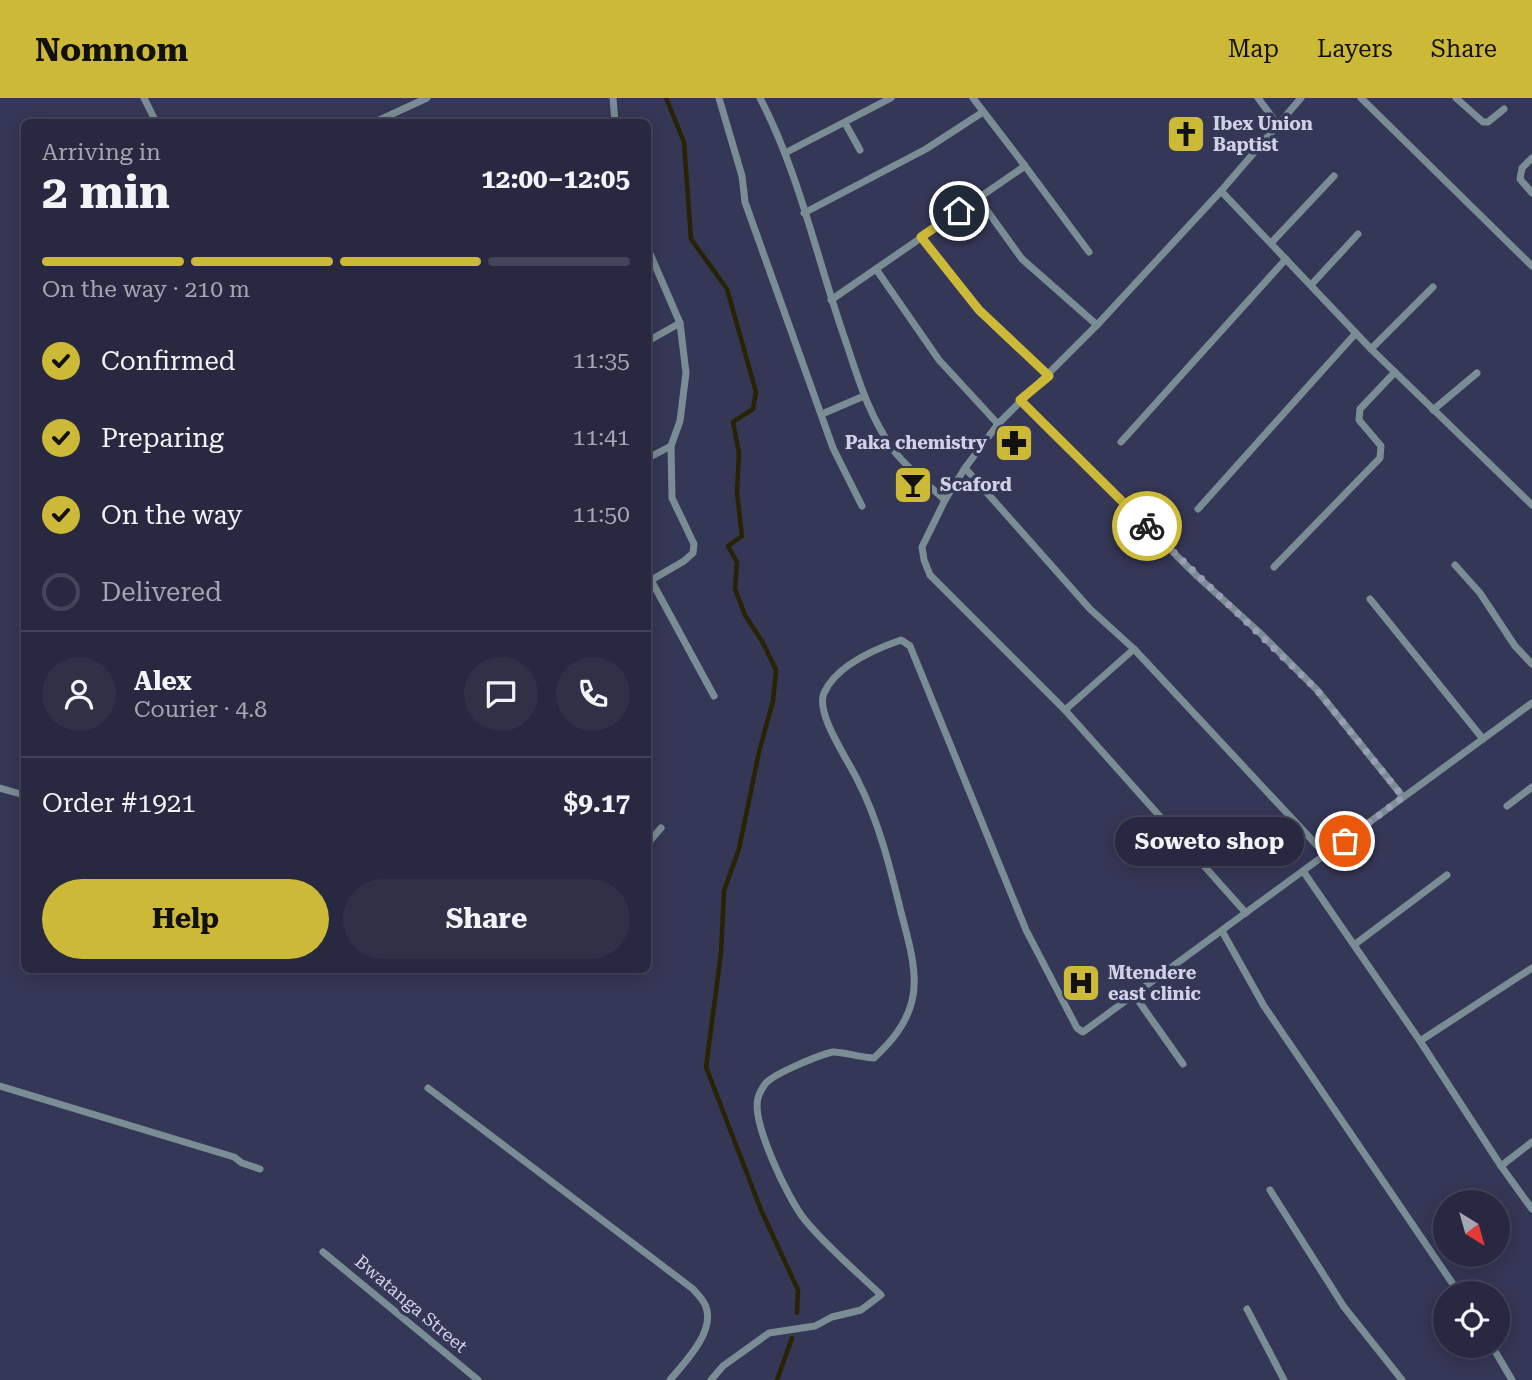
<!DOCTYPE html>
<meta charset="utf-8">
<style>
body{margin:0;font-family:"Roboto Serif",serif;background:#303147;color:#f1f3f6;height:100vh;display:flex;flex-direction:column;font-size:26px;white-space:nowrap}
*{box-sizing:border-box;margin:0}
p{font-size:23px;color:#a5a6b1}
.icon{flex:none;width:38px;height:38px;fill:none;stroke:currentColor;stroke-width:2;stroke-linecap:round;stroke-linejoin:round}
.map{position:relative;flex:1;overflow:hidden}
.side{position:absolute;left:21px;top:21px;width:630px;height:854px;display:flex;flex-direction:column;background:#282940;border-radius:10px;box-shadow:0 4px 18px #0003,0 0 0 2px #444559}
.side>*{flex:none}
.needle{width:46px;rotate:143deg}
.fabs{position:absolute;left:1433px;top:1092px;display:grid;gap:14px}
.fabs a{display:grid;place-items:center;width:77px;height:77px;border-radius:50%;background:#282940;box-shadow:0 4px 18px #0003,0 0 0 2px #444559;font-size:35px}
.pin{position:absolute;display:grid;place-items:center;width:60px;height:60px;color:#fff;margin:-30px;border:4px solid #fff;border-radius:50%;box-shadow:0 2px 7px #0007}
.courier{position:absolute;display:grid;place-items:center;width:70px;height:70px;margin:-35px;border:5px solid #cdb938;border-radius:50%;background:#fff;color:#222;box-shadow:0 2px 9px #0007}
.bubble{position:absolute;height:49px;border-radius:24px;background:#282940;box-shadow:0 4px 18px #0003,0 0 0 2px #444559;font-size:23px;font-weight:700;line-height:49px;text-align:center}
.headline em{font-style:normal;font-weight:700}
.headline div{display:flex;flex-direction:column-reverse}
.headline{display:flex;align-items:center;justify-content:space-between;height:119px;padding:0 21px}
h1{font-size:46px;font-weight:700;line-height:52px}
.bar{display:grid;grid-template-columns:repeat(4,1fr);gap:10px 7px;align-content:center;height:84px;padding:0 21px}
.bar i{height:9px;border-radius:5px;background:#444559}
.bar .on{background:#cdb938}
.bar p{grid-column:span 4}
.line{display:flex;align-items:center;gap:18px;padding:0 21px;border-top:2px solid #444559}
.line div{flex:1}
.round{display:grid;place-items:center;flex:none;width:74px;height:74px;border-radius:37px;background:#303147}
ol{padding:0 21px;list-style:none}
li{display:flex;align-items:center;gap:21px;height:77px}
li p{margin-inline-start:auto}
li .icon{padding:7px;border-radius:50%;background:#cdb938;color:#111;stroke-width:4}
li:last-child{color:#a5a6b1}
li i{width:38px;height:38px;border:4px solid #444559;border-radius:50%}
.button{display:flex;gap:14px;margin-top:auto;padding:14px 21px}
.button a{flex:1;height:80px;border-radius:42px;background:#cdb938;color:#111;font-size:28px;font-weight:700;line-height:80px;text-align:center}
.button a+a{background:#303147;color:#f1f3f6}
header{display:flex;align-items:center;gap:42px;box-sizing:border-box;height:98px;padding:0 35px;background:#cdb938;color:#111}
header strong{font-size:33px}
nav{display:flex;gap:38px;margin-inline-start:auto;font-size:24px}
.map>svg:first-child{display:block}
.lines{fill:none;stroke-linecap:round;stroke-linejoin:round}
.stream{stroke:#282303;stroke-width:4.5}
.minor{stroke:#7a8d94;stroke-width:7}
.done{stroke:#9a9cb4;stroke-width:7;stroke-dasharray:0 12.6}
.route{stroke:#cdb938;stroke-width:9}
.labels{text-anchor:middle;stroke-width:7;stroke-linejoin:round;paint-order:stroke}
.poi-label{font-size:18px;font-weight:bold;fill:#d0d3e6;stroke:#353756;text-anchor:start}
.street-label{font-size:18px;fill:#d0d3e6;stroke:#353756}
</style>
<header>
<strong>Nomnom</strong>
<nav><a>Map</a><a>Layers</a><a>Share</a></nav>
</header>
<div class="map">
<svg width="1532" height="1282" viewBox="0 0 1532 1282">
<rect width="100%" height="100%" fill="#353756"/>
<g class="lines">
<g class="stream">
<path d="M666,0L684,44L691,141L727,191L756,294L753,311L733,324L739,355L737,394L742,438L728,448L737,464L735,491L745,517L763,545L776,572L773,603L759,654L739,751L724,793L721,855L706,969L761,1112L798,1192L797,1215"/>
<path d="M777,1282L792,1240"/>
</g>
<g class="minor">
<path d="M144,0L156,24"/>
<path d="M613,0L615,24"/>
<path d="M719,0L742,78L745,104L833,350L862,408"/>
<path d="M760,0C800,76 818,166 847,247C859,284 871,322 895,354C909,372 929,387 945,402"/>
<path d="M1258,0L1278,27"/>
<path d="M1361,0L1532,168"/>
<path d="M1456,0L1483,24H1488L1504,11"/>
<path d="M375,24L427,0"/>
<path d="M845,25L860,52"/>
<path d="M785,55L891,0"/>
<path d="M1532,60L1522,70L1520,81L1532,95"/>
<path d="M1025,68L1089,154"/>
<path d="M1221,93L1371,251L1532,407"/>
<path d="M978,100L1022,161L1097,227"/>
<path d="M804,115L926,51L983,14"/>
<path d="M921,139L979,213L1049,278"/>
<path d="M1271,145L1334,78"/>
<path d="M648,151L680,225L686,275L680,323L671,348L672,400L694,446L693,455L684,463L648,484"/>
<path d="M876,171L939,262L998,326"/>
<path d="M1311,187L1358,136"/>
<path d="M831,202L1025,68L973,0"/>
<path d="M648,243L680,225"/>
<path d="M1371,251L1433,189"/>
<path d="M1020,302L1197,478L1260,535L1317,592L1403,699"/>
<path d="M1433,312L1477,275"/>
<path d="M822,316L864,298"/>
<path d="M1121,344L1286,161"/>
<path d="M648,360L671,348"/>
<path d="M965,370L1090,511L1134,551L1326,757"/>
<path d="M1198,411L1356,235"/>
<path d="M1455,467L1480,495L1515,548L1532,566"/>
<path d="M1274,469L1380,360L1381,348L1359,322L1360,311L1395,274"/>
<path d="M651,482L714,598"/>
<path d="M1370,501L1483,641"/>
<path d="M1065,612L1134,551"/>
<path d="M0,690L24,697"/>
<path d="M1507,708L1532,689"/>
<path d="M648,745L661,730"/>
<path d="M1303,773L1420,943L1501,1068L1532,1111"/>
<path d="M1246,815L1065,612L930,477L924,462L922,449L945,402L965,370L998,326L1097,227L1221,93L1301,0"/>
<path d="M1222,833L1264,908L1459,1195"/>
<path d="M1354,847L1447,777"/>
<path d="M1135,898L1183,966"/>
<path d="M1420,943L1532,870"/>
<path d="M0,988L234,1059L242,1065L260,1071"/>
<path d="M428,990L693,1191C697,1196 704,1202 706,1209C715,1234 685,1264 670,1282"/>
<path d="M1501,1068L1532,1044"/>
<path d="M1270,1092L1344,1209L1402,1282"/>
<path d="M323,1154L478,1282"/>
<path d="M1247,1211L1284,1282"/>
<path d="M1492,1248L1512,1282"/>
<path d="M711,1282L723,1268L769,1235L815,1228L832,1219L861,1212L881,1197C856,1173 827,1149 805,1122C789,1103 751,1024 758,1000C759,996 763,989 765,986C773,976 819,957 833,954C839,953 863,960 874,960C891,944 906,927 912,903C919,875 908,841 901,814C890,769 879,724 858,683C849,663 815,616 824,595C836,568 875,551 901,542L910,548L1026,832L1077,930L1083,934L1532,605"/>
</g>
</g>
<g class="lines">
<path class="done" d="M1147,428L1317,592L1403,699L1345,743"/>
<path class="route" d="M959,113L921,139L979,212L1049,278L1020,302L1147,428"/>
</g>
<defs>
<g id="church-square" transform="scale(2.0125)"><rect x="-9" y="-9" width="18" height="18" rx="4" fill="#cdb938" stroke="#353756"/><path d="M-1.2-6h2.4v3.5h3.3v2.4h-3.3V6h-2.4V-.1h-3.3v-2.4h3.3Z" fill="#111"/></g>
<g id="pharmacy-square" transform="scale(2.0125)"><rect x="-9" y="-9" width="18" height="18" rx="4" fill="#cdb938" stroke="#353756"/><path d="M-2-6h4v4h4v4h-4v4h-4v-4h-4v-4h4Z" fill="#111"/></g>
<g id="bar-square" transform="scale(2.0125)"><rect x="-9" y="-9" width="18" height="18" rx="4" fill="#cdb938" stroke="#353756"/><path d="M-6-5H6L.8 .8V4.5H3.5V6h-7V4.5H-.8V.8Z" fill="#111"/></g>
<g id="hospital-square" transform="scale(2.0125)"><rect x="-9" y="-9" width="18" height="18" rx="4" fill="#cdb938" stroke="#353756"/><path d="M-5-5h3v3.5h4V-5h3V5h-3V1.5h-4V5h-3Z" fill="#111"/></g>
</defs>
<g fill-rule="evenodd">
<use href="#church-square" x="1186" y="36"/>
<use href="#pharmacy-square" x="1014" y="345"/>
<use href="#bar-square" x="913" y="387"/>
<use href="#hospital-square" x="1081" y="885"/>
</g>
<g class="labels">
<g class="poi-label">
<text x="1213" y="32">Ibex Union<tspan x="1213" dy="21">Baptist</tspan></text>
<text x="987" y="351" text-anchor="end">Paka chemistry</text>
<text x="940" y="393">Scaford</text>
<text x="1108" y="881">Mtendere<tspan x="1108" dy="21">east clinic</tspan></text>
</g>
<g class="street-label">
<text transform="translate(411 1206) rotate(40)" y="6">Bwatanga Street</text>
</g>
</g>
</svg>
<div class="fabs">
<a><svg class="needle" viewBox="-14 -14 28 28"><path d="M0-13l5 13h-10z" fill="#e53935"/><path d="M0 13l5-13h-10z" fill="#a5a6b1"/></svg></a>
<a><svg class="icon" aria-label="locate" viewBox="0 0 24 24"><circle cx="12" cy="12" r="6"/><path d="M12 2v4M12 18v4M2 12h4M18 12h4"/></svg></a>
</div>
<div class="pin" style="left:1345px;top:743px;background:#ea580c"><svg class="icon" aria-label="bag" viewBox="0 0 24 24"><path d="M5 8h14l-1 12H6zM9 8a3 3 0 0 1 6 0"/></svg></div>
<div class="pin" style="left:959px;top:113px;background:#1f2937"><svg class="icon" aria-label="home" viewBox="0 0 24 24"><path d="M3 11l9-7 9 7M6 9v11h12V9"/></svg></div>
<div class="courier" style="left:1147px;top:428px"><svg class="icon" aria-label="bike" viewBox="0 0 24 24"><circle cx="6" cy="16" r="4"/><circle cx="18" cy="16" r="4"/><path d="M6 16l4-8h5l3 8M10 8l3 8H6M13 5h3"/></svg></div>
<div class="bubble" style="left:1115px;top:719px;width:189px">Soweto shop</div>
<section class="side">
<div class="headline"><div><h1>2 min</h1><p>Arriving in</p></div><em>12:00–12:05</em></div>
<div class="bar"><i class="on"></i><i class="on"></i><i class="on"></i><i></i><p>On the way · 210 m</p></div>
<ol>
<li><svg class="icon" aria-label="check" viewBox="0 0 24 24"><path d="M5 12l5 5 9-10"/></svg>Confirmed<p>11:35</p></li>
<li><svg class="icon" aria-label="check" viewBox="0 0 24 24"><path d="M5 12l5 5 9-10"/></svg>Preparing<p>11:41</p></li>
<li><svg class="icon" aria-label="check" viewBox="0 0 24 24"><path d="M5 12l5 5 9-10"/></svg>On the way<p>11:50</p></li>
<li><i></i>Delivered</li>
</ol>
<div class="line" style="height:126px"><a class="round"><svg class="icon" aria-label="person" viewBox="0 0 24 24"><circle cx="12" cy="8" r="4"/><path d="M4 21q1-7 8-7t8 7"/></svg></a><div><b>Alex</b><p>Courier · 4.8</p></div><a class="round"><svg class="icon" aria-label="chat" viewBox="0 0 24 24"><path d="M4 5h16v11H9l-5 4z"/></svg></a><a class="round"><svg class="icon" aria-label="phone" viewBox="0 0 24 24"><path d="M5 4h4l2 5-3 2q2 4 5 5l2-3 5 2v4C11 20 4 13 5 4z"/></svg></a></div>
<div class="line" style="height:91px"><div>Order #1921</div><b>$9.17</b></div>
<div class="button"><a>Help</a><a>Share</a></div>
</section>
</div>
